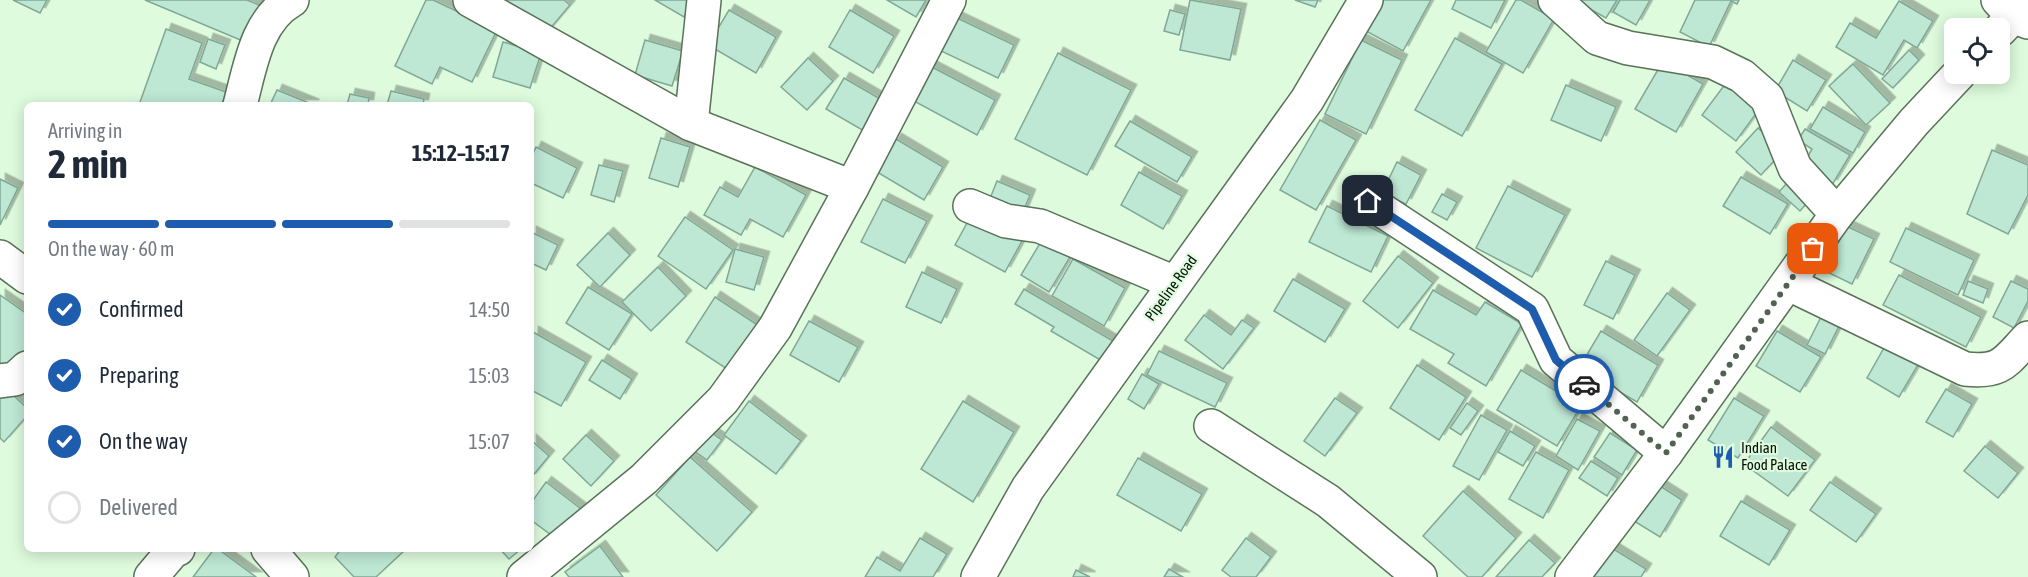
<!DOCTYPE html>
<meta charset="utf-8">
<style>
body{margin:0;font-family:"Asap Condensed",sans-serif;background:#f6f6f7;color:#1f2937;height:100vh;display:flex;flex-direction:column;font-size:22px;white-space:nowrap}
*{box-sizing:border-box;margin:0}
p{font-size:20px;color:#747a83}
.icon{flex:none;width:33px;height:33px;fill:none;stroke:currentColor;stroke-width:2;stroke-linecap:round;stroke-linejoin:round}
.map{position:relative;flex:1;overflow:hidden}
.panel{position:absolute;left:24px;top:102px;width:510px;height:450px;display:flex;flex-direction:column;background:#fff;border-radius:9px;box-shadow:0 3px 15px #0003}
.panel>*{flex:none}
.fabs{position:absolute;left:1944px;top:18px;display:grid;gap:12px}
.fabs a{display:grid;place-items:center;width:66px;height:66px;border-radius:9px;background:#fff;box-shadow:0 3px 15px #0003;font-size:30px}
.pin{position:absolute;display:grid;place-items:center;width:51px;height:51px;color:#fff;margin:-26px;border-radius:12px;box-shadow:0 3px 9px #0006}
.courier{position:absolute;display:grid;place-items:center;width:60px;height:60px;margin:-30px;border:4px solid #1e5dae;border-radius:50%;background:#fff;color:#222;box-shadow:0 2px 8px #0007}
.overview em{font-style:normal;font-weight:700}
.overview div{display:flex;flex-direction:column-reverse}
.overview{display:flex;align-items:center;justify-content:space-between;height:102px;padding:0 24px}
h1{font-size:39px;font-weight:700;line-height:45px}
.bar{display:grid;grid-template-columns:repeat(4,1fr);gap:9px 6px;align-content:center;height:72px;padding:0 24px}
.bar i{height:8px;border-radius:4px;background:#e0e1e3}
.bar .current{background:#1e5dae}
.bar p{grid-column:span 4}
ol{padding:0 24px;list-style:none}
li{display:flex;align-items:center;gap:18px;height:66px}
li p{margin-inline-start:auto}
li .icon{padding:6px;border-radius:50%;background:#1e5dae;color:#fff;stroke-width:4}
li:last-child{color:#747a83}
li i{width:33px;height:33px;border:3px solid #e0e1e3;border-radius:50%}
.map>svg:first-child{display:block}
.building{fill:#bee7d4;stroke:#80a896;stroke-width:1.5;filter:url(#shadow)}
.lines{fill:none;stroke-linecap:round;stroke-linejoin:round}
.minor-casing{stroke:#597258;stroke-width:36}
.major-casing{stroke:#597258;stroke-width:36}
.minor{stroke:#fff;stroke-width:33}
.major{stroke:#fff;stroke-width:33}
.done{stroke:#526251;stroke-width:6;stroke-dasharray:0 10.8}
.route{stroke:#1e5dae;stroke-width:8}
.labels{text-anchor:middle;stroke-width:4.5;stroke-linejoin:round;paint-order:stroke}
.street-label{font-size:15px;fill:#060f06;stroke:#defbdd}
.poi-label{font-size:15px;fill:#060f06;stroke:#defbdd;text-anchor:start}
</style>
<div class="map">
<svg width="2028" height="577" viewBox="0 0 2028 577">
<defs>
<filter id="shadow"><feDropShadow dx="5.5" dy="-5.5" stdDeviation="0" flood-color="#0004"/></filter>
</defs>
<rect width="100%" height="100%" fill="#defbdd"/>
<g class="building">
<path d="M13,0H47L40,13Z"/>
<path d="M145,0H247L266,8L250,44Z"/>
<path d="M426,0H433L497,30L472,82L440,67L432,84L395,66Z"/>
<path d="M498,0H564L570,5L543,37Z"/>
<path d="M655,0H694L684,17Z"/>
<path d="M887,0H926L916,17Z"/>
<path d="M1190,0L1241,9L1230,60L1180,50Z"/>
<path d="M1295,0H1318L1315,7Z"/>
<path d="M1383,0H1431L1403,51L1366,31Z"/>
<path d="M1456,0H1505L1491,28L1452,9Z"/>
<path d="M1516,0H1521L1554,19L1523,73L1486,52Z"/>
<path d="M1574,0H1617L1606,18Z"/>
<path d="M1620,0H1650L1636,25L1613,12Z"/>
<path d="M1695,0H1739L1737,4L1731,1L1709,47L1680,32Z"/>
<path d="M1899,1L1933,21L1917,48L1904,40L1883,75L1836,47L1850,23L1876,38Z"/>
<path d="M729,10L776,37L756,73L708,45Z"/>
<path d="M850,10L894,36L873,73L829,47Z"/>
<path d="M1170,10L1185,14L1179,35L1164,31Z"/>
<path d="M955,17L1014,45L998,78L939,50Z"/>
<path d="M166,29L202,43L189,79L226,92L222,105H139Z"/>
<path d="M1455,38L1502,64L1462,136L1415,110Z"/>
<path d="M208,39L225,45L216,69L200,62Z"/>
<path d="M645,40L683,51L672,86L635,75Z"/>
<path d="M1361,40L1402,60L1366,134L1325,114Z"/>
<path d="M503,42L541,53L530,88L493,77Z"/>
<path d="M1909,50L1919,60L1893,88L1882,79Z"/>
<path d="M1058,53L1131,90L1087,175L1015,139Z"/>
<path d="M808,58L833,81L807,110L781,87Z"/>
<path d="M1793,60L1826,80L1807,111L1775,91Z"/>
<path d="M1663,61L1703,84L1676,132L1635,109Z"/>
<path d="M1853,64L1890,103L1866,125L1829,86Z"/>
<path d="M930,66L995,100L977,135L912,100Z"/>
<path d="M844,78L882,100L864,131L826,109Z"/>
<path d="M1729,79L1763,104L1736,141L1702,115Z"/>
<path d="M1566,85L1616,107L1601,141L1551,120Z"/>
<path d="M277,90L314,105H270Z"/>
<path d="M391,91L424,99L423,105H387Z"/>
<path d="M350,94L369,98L368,105H347Z"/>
<path d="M1823,107L1865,132L1853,153L1810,129Z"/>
<path d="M1320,120L1356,140L1316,210L1280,190Z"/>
<path d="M1130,121L1192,157L1177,182L1115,146Z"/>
<path d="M1758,128L1783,151L1761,175L1736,152Z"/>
<path d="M1805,129L1850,155L1832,185L1801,168L1812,149L1798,140Z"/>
<path d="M661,138L690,147L678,187L649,178Z"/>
<path d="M896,139L943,167L924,200L877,172Z"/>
<path d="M536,147L577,168L563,198L531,183V158Z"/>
<path d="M1992,150L2028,165V195L2008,234L1967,214Z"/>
<path d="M1397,162L1421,175L1406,204L1382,193Z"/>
<path d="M599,165L623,171L614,202L591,195Z"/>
<path d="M755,167L806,195L783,237L750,219L741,235L704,215L720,187L738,197Z"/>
<path d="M1139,172L1182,196L1163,229L1121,205Z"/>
<path d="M1795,174L1816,193L1800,211L1779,192Z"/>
<path d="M1741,177L1788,204L1770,234L1723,206Z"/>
<path d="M0,179L18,188L0,225Z"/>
<path d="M997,181L1030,195L1020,219L987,206Z"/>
<path d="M1508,186L1565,215L1532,277L1476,248Z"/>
<path d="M1442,194L1457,202L1447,220L1432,212Z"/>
<path d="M883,199L927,221L905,263L861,242Z"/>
<path d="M1327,206L1388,236L1371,272L1309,242Z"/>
<path d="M972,214L1022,241L1005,272L955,245Z"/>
<path d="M685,217L733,250L706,289L658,256Z"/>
<path d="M1846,226L1874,239L1852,284L1825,271Z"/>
<path d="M1906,228L1974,260L1958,295L1890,262Z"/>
<path d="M531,232L558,245L546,270L531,263Z"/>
<path d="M608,233L630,255L600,287L577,265Z"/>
<path d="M1045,235L1073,252L1049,292L1021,275Z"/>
<path d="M735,249L764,257L754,290L726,282Z"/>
<path d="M1398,256L1433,283L1398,328L1363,301Z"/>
<path d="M1073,259L1125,288L1104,326L1052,296Z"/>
<path d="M1606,261L1635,275L1613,319L1584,305Z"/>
<path d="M658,267L686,296L651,331L622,302Z"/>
<path d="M922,272L957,289L941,323L906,307Z"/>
<path d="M1899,275L1981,317L1966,347L1883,305Z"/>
<path d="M1293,279L1345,309L1325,342L1274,311Z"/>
<path d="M1968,281L1988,289L1983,303L1963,295Z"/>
<path d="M2011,281L2028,289V301L2014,328L1993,317Z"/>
<path d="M588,287L632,314L609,350L566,323Z"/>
<path d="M1024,289L1113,341L1102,361L1051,331L1054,327L1015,304Z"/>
<path d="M1433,290L1476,315L1485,302L1522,324L1486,386L1448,363L1454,354L1410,329Z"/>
<path d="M1667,293L1690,310L1657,356L1634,340Z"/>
<path d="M0,295L27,314V353L12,375L0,367Z"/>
<path d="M715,297L759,326L730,371L686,342Z"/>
<path d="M1204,315L1231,335L1242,320L1254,328L1223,369L1185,340Z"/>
<path d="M1822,315L1840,324L1825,354L1807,345Z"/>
<path d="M809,321L858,347L839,382L790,355Z"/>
<path d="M1601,331L1658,365L1637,402L1579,368Z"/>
<path d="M1777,331L1821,357L1800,392L1756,366Z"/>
<path d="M533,332L586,362L561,406L531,390Z"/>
<path d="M1889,339L1922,358L1899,397L1867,378Z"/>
<path d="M1159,351L1227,383L1215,407L1147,375Z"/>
<path d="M602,360L632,379L620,399L589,380Z"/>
<path d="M1417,365L1466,397L1439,440L1390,408Z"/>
<path d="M1521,370L1581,406L1557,446L1497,410Z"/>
<path d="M1142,374L1159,384L1144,409L1128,399Z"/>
<path d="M4,387L27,408V416L4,442L0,438V391Z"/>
<path d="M1946,389L1972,404L1953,437L1926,422Z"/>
<path d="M1335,398L1357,413L1325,456L1304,441Z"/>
<path d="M1734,398L1764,416L1738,458L1708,440Z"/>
<path d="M749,401L801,441L776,474L724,435Z"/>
<path d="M963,401L1014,432L973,502L921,469Z"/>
<path d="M1467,403L1478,411L1461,435L1450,428Z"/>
<path d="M1481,415L1507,430L1479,480L1453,466Z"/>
<path d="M1577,419L1600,431L1578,470L1556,456Z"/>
<path d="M1771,427L1815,460L1788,496L1744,464Z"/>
<path d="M704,428L722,440L707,460L690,448Z"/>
<path d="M1510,431L1535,446L1523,466L1498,452Z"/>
<path d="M1610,433L1637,450L1622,475L1594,457Z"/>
<path d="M586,435L614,461L591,486L563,459Z"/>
<path d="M531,440L549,456L531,478Z"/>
<path d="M1985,446L2018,473L1998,498L1964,471Z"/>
<path d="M1536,452L1569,470L1543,518L1509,499Z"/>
<path d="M690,457L752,512L717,551L656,495Z"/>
<path d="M1138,458L1202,494L1181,531L1117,495Z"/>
<path d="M1591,461L1618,478L1607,496L1579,478Z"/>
<path d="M546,482L585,512L562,543L531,520V503Z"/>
<path d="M1830,482L1876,514L1856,542L1810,510Z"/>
<path d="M1657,484L1682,500L1660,537L1634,521Z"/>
<path d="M1463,491L1516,538L1482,577H1468L1423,536Z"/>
<path d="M1741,501L1790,530L1769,565L1720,536Z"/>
<path d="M920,538L947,554L933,577H865L877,557L900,571Z"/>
<path d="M1246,538L1271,557L1256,577H1231L1222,570Z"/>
<path d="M1529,540L1555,563L1542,577H1496Z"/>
<path d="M1607,545L1646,569L1641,577H1587Z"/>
<path d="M600,546L623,577H569L565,572Z"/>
<path d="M214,549H218L256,577H193Z"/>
<path d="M341,549H406L376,577H354L335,557Z"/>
<path d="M500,549H521L509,559Z"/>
<path d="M1169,569L1183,577H1164Z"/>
<path d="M1076,570L1090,577H1073Z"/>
</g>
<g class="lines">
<g class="minor-casing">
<g id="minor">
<path d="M470,0L691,124L852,187"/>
<path d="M1555,0L1597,38L1628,48L1713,62L1742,76L1767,98L1795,168L1837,214"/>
<path d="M1998,0L2013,16L2028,22"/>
<path d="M240,105C250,68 256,20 292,0"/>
<path d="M691,124L704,0"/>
<path d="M1368,201L1532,309L1556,360L1666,453"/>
<path d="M970,206L1006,221L1040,226L1175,283"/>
<path d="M0,257L27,277"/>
<path d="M1789,284L1965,369C2002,373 2005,362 2028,338"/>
<path d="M0,381L15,379L27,368"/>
<path d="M1211,426L1328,501L1420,577"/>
<path d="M268,549L292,577"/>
<path d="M151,577L173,551L178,549"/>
<path d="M524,577L644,479L723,400L775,328L852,187L949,0"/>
</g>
</g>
<g class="major-casing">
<g id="major">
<path d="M2000,30L2028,1"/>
<path d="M978,577L1028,488L1307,100L1366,0"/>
<path d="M1572,577L1666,453L1837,214L1914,122L1959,74"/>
</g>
</g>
<use href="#minor" class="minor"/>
<use href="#major" class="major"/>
</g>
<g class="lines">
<path class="done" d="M1584,384L1666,453L1813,249"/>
<path class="route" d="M1368,201L1532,309L1556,360L1584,384"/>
</g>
<defs>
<g id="restaurant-bare" transform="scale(1.8)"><path d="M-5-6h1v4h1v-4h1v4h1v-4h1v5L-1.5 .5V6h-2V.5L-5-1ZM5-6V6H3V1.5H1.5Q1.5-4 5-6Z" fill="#1e5dae" stroke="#defbdd" stroke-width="2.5" paint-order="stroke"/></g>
</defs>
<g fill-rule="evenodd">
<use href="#restaurant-bare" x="1723" y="457"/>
</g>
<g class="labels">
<g class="street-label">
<text transform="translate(1171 288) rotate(-54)" y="5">Pipeline Road</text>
</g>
<g class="poi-label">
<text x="1741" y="453">Indian<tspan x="1741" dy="17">Food Palace</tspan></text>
</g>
</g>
</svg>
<div class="fabs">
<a><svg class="icon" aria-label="locate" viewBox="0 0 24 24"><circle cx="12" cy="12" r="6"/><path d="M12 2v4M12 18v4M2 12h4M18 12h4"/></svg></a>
</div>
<div class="pin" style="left:1813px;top:249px;background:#ea580c"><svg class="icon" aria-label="bag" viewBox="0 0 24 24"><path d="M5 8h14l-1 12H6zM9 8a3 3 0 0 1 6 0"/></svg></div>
<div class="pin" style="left:1368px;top:201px;background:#1f2937"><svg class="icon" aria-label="home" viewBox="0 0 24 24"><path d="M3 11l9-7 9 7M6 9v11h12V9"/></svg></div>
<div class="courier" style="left:1584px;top:384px"><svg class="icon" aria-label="car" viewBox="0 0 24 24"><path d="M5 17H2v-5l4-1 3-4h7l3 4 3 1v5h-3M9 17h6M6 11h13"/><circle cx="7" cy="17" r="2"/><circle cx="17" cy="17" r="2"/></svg></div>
<section class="panel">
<div class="overview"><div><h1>2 min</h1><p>Arriving in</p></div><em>15:12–15:17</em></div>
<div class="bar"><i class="current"></i><i class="current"></i><i class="current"></i><i></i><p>On the way · 60 m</p></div>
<ol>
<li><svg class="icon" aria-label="check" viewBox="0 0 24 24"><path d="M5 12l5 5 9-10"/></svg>Confirmed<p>14:50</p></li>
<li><svg class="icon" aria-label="check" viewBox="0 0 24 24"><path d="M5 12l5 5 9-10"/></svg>Preparing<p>15:03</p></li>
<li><svg class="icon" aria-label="check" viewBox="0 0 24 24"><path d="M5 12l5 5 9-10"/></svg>On the way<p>15:07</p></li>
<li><i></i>Delivered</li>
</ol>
</section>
</div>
